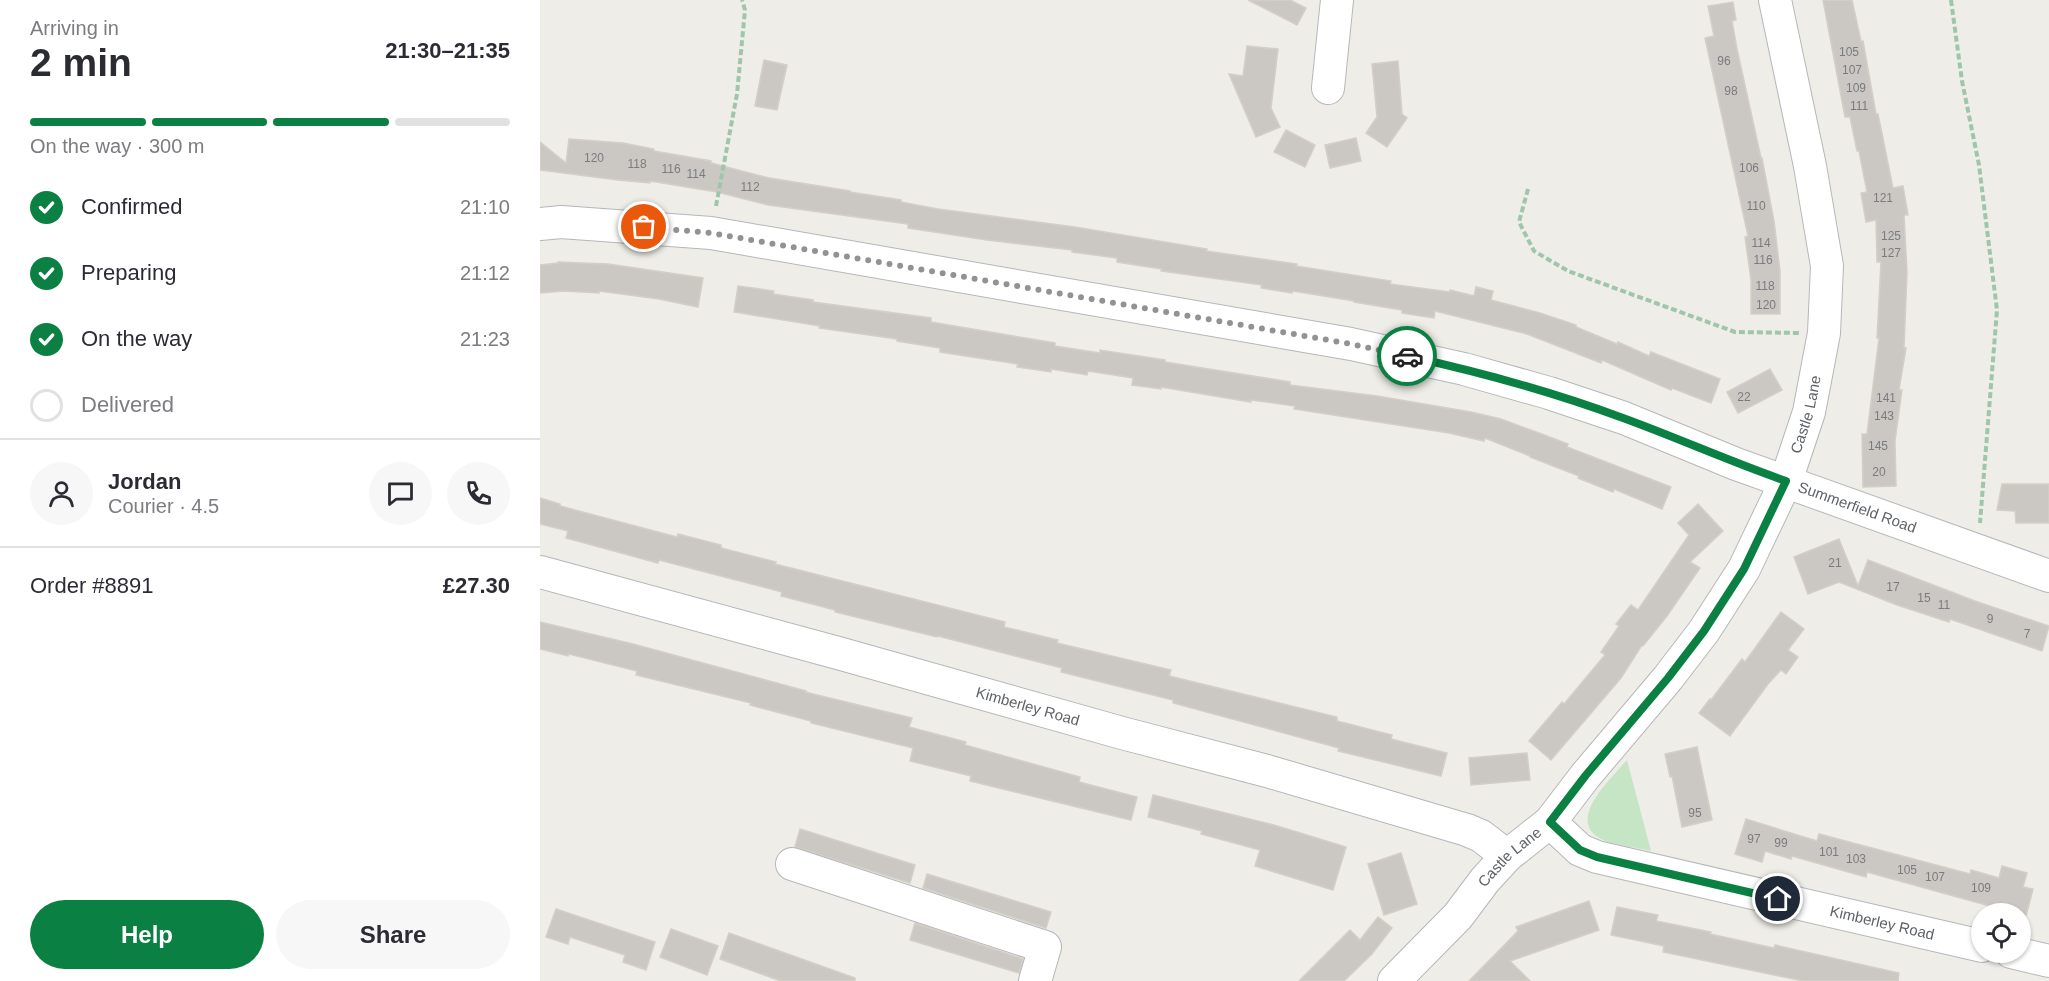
<!DOCTYPE html>
<meta charset="utf-8">
<style>
body{margin:0;font-family:Arial,sans-serif;background:#f7f7f7;color:#2b2b33;height:100vh;display:flex;flex-direction:column;font-size:22px;white-space:nowrap}
*{box-sizing:border-box;margin:0}
p{font-size:20px;color:#7c7c81}
.icon{flex:none;width:33px;height:33px;fill:none;stroke:currentColor;stroke-width:2;stroke-linecap:round;stroke-linejoin:round}
.map{position:relative;flex:1;overflow:hidden}
.details{display:flex;flex-direction:column;background:#fff;width:540px}
.details>*{flex:none}
.tools{position:absolute;left:1431px;top:903px;display:grid;gap:12px}
.tools a{display:grid;place-items:center;width:60px;height:60px;border-radius:50%;background:#fff;box-shadow:0 2px 4px #0004;font-size:30px}
.pin{position:absolute;display:grid;place-items:center;width:51px;height:51px;color:#fff;margin:-26px;border:3px solid #fff;border-radius:50%;box-shadow:0 2px 6px #0007}
.courier{position:absolute;display:grid;place-items:center;width:60px;height:60px;margin:-30px;border:4px solid #0b8043;border-radius:50%;background:#fff;color:#222;box-shadow:0 2px 8px #0007}
.headline em{font-style:normal;font-weight:700}
.headline div{display:flex;flex-direction:column-reverse}
.headline{display:flex;align-items:center;justify-content:space-between;height:102px;padding:0 30px}
h1{font-size:39px;font-weight:700;line-height:45px}
.bar{display:grid;grid-template-columns:repeat(4,1fr);gap:9px 6px;align-content:center;height:72px;padding:0 30px}
.bar i{height:8px;border-radius:4px;background:#e1e1e2}
.bar .current{background:#0b8043}
.bar p{grid-column:span 4}
.line{display:flex;align-items:center;gap:15px;padding:0 30px;border-top:2px solid #e1e1e2}
.line div{flex:1}
.round{display:grid;place-items:center;flex:none;width:63px;height:63px;border-radius:32px;background:#f7f7f7}
ol{padding:0 30px;list-style:none}
li{display:flex;align-items:center;gap:18px;height:66px}
li p{margin-inline-start:auto}
li .icon{padding:6px;border-radius:50%;background:#0b8043;color:#fff;stroke-width:4}
li:last-child{color:#7c7c81}
li i{width:33px;height:33px;border:3px solid #e1e1e2;border-radius:50%}
.cta{display:flex;gap:12px;margin-top:auto;padding:12px 30px}
.cta a{flex:1;height:69px;border-radius:36px;background:#0b8043;color:#fff;font-size:24px;font-weight:700;line-height:69px;text-align:center}
.cta a+a{background:#f7f7f7;color:#2b2b33}
main{display:flex;flex:1;min-height:0}
.map>svg:first-child{display:block}
.green{fill:#c5e5c5}
.building{fill:#cbc8c4;stroke:#d4cfc6;stroke-width:1.5}
.lines{fill:none;stroke-linecap:round;stroke-linejoin:round}
.minor-casing{stroke:#b4b7ba;stroke-width:34}
.path{stroke:#9ec6aa;stroke-width:4;stroke-dasharray:6 3;stroke-linecap:butt}
.minor{stroke:#fff;stroke-width:32}
.done{stroke:#919393;stroke-width:6;stroke-dasharray:0 10.8}
.route{stroke:#0b8043;stroke-width:8}
.labels{text-anchor:middle;stroke-width:4.5;stroke-linejoin:round;paint-order:stroke}
.number-label{font-size:12px;fill:#797c7e}
.street-label{font-size:15px;fill:#5e6266;stroke:#fff}
</style>
<main>
<section class="details">
<div class="headline"><div><h1>2 min</h1><p>Arriving in</p></div><em>21:30–21:35</em></div>
<div class="bar"><i class="current"></i><i class="current"></i><i class="current"></i><i></i><p>On the way · 300 m</p></div>
<ol>
<li><svg class="icon" aria-label="check" viewBox="0 0 24 24"><path d="M5 12l5 5 9-10"/></svg>Confirmed<p>21:10</p></li>
<li><svg class="icon" aria-label="check" viewBox="0 0 24 24"><path d="M5 12l5 5 9-10"/></svg>Preparing<p>21:12</p></li>
<li><svg class="icon" aria-label="check" viewBox="0 0 24 24"><path d="M5 12l5 5 9-10"/></svg>On the way<p>21:23</p></li>
<li><i></i>Delivered</li>
</ol>
<div class="line" style="height:108px"><a class="round"><svg class="icon" aria-label="person" viewBox="0 0 24 24"><circle cx="12" cy="8" r="4"/><path d="M4 21q1-7 8-7t8 7"/></svg></a><div><b>Jordan</b><p>Courier · 4.5</p></div><a class="round"><svg class="icon" aria-label="chat" viewBox="0 0 24 24"><path d="M4 5h16v11H9l-5 4z"/></svg></a><a class="round"><svg class="icon" aria-label="phone" viewBox="0 0 24 24"><path d="M5 4h4l2 5-3 2q2 4 5 5l2-3 5 2v4C11 20 4 13 5 4z"/></svg></a></div>
<div class="line" style="height:78px"><div>Order #8891</div><b>£27.30</b></div>
<div class="cta"><a>Help</a><a>Share</a></div>
</section>
<div class="map">
<svg width="1509" height="981" viewBox="0 0 1509 981">
<rect width="100%" height="100%" fill="#efede7"/>
<path class="green" d="M1087,760L1111,851C1096,847 1079,846 1065,841C1022,823 1070,780 1087,760Z"/>
<g class="building">
<path d="M708,0H750L766,8L757,25Z"/>
<path d="M1283,0H1312L1321,41H1323L1336,114H1338L1353,188L1363,186L1368,215H1364L1367,272L1364,348H1366L1359,390H1362L1355,441L1356,486L1323,487L1322,434H1327L1339,338H1337L1341,262H1337L1336,220L1326,222L1321,193L1327,192L1319,151H1317L1310,117H1305Z"/>
<path d="M1193,2L1196,20L1192,21L1197,49L1221,158H1222L1234,221L1240,271V314H1211V280L1205,237L1208,236L1165,38L1174,36L1168,6Z"/>
<path d="M707,46L738,49L731,108L740,127L716,137L689,74L703,76Z"/>
<path d="M224,60L247,65L237,110L215,106Z"/>
<path d="M858,61L862,114L867,118L847,147L826,133L837,117L832,64Z"/>
<path d="M746,130L775,145L765,167L734,152Z"/>
<path d="M816,138L821,161L790,168L785,145Z"/>
<path d="M29,139L83,143L114,149V151L171,161V163L229,178L310,191V192L361,200V202L398,209L535,227L667,249L666,251L757,264L756,266L851,281L850,284L910,292V290L934,296L936,287L953,291L951,300L1000,313L1036,325V327L1077,344L1078,342L1109,356L1111,352L1180,379L1171,403L1132,388L1131,390L1062,360L1061,363L987,334L895,311L894,318L862,313V310L814,302V301L753,291L752,293L721,288L722,285L621,271L622,269L577,262V258L532,252V250L447,240L368,228V224L228,205L177,192L110,181V183L78,180L0,170V142L26,163Z"/>
<path d="M18,262L68,264L163,278L158,307L119,299L59,291V293L23,291L0,293V265L18,263Z"/>
<path d="M198,286L234,291L233,294L273,300V302L391,318V322L515,343V346L560,353V350L625,360V362L750,382V385L837,396L931,412L961,419L999,433L1028,444L1027,447L1131,487L1122,509L1074,489L1073,492L1038,478L1039,476L990,457V456L945,438L944,441L909,433L754,409L755,406L711,400V402L621,387V389L592,385L593,378L548,371L547,375L511,369V372L477,367L478,364L400,352V348L357,341V339L279,328L280,326L194,312Z"/>
<path d="M1230,369L1242,390L1198,413L1187,392Z"/>
<path d="M1462,484H1509V523H1476L1475,511L1457,510Z"/>
<path d="M0,498L20,504V506L137,537L138,534L181,545V548L236,562L235,564L465,622L464,627L518,640L517,643L631,670L629,676L797,717V721L852,735L851,739L907,753L901,776L798,751L799,748L633,703V700L521,672L522,668L398,636L397,637L295,612V610L241,596L242,592L119,560L118,563L26,538L28,531L0,524Z"/>
<path d="M1158,504L1183,531L1150,562L1160,568L1127,616L1103,646L1102,645L1081,678L1011,760L989,741L1022,702L1024,704L1065,655L1061,652L1079,626L1076,624L1091,605L1098,610L1149,535L1138,523Z"/>
<path d="M1299,539L1318,586L1328,560L1435,601L1509,626L1502,651L1410,619L1409,622L1357,605L1299,582L1268,594L1254,557Z"/>
<path d="M1241,612L1264,629L1248,650L1258,657L1246,674L1241,670L1228,684L1190,736L1159,713L1170,699L1171,700L1202,659L1205,662Z"/>
<path d="M0,622L93,644L266,691L265,692L372,718L369,727L426,742L425,745L540,777L539,782L597,797L591,820L430,781L431,776L370,761L373,748L271,723V721L210,705L211,703L96,675L97,671L29,654L28,656L0,649Z"/>
<path d="M1157,747L1172,820L1142,827L1132,776L1130,777L1125,754Z"/>
<path d="M987,753L990,780L931,785L929,758Z"/>
<path d="M613,795L734,825L806,847L793,890L715,866L720,850L661,834L662,831L608,817Z"/>
<path d="M1206,819L1277,841L1279,834L1430,874L1431,870L1459,878L1462,866L1487,873L1483,887L1493,889L1486,916L1327,872L1326,877L1252,856L1251,859L1225,851L1222,862L1195,854Z"/>
<path d="M260,829L375,865L370,883L255,847Z"/>
<path d="M861,853L877,904L844,915L828,864Z"/>
<path d="M387,874L511,912L506,928L383,888Z"/>
<path d="M1049,901L1059,930L970,961L990,981H929L978,931L976,927Z"/>
<path d="M1077,907L1118,915L1116,921L1171,932L1170,934L1234,948L1235,945L1359,973L1358,981H1263L1123,952L1124,946L1071,935Z"/>
<path d="M16,909L115,942L106,970L83,962L85,955L30,937L28,944L6,937Z"/>
<path d="M838,917L852,928L832,954L804,981H759L810,930L820,940Z"/>
<path d="M375,923L483,959L479,973L370,940Z"/>
<path d="M131,929L178,946L167,975L120,957Z"/>
<path d="M189,933L315,978V981H241L180,959Z"/>
</g>
<g class="lines">
<g class="minor-casing">
<g id="minor">
<path d="M788,88L797,0"/>
<path id="s1" d="M0,224L21,222L171,233L811,344L924,369L1009,393L1084,418L1196,464L1509,576"/>
<path id="s2" d="M0,572L298,653L582,733L727,771L927,830L941,836L967,856"/>
<path id="s3" d="M1010,822L1040,850L1057,857L1442,946"/>
<path d="M252,864L505,947L495,981"/>
<path d="M1471,952L1509,961"/>
<path id="s4" d="M854,981L918,916L945,880L967,856L1010,822L1046,775L1128,678L1164,631L1204,569L1246,481L1269,412L1284,333L1287,266L1270,166L1235,0"/>
</g>
</g>
<g class="path">
<path d="M1411,0L1422,81L1439,165L1457,310L1440,523"/>
<path d="M988,189L979,222L994,251L1028,271L1195,332L1259,333"/>
<path d="M176,206L197,94L205,10L202,0"/>
</g>
<use href="#minor" class="minor"/>
</g>
<g class="lines">
<path class="done" d="M104,227L171,233L811,344L867,356"/>
<path class="route" d="M867,356C940,372 1013,392 1083,418C1138,438 1191,462 1246,481L1204,569L1164,631L1128,678L1046,775L1010,822L1040,850L1057,857L1238,899"/>
</g>
<g class="labels">
<g class="number-label">
<text x="1309" y="56">105</text>
<text x="1184" y="65">96</text>
<text x="1312" y="74">107</text>
<text x="1316" y="92">109</text>
<text x="1191" y="95">98</text>
<text x="1319" y="110">111</text>
<text x="54" y="162">120</text>
<text x="97" y="168">118</text>
<text x="1209" y="172">106</text>
<text x="131" y="173">116</text>
<text x="156" y="178">114</text>
<text x="210" y="191">112</text>
<text x="1343" y="202">121</text>
<text x="1216" y="210">110</text>
<text x="1351" y="240">125</text>
<text x="1221" y="247">114</text>
<text x="1351" y="257">127</text>
<text x="1223" y="264">116</text>
<text x="1225" y="290">118</text>
<text x="1226" y="309">120</text>
<text x="1204" y="401">22</text>
<text x="1346" y="402">141</text>
<text x="1344" y="420">143</text>
<text x="1338" y="450">145</text>
<text x="1339" y="476">20</text>
<text x="1295" y="567">21</text>
<text x="1353" y="591">17</text>
<text x="1384" y="602">15</text>
<text x="1404" y="609">11</text>
<text x="1450" y="623">9</text>
<text x="1487" y="638">7</text>
<text x="1155" y="817">95</text>
<text x="1214" y="843">97</text>
<text x="1241" y="847">99</text>
<text x="1289" y="856">101</text>
<text x="1316" y="863">103</text>
<text x="1367" y="874">105</text>
<text x="1395" y="881">107</text>
<text x="1441" y="892">109</text>
</g>
<g class="street-label">
<text dy="5" stroke="none"><textPath href="#s4" startOffset="710">Castle Lane</textPath></text>
<text dy="5" stroke="none"><textPath href="#s1" startOffset="1354">Summerfield Road</textPath></text>
<text dy="5" stroke="none"><textPath href="#s2" startOffset="506">Kimberley Road</textPath></text>
<text dy="5" stroke="none"><textPath href="#s4" startOffset="170">Castle Lane</textPath></text>
<text dy="5" stroke="none"><textPath href="#s3" startOffset="352">Kimberley Road</textPath></text>
</g>
</g>
</svg>
<div class="tools">
<a><svg class="icon" aria-label="locate" viewBox="0 0 24 24"><circle cx="12" cy="12" r="6"/><path d="M12 2v4M12 18v4M2 12h4M18 12h4"/></svg></a>
</div>
<div class="pin" style="left:104px;top:227px;background:#ea580c"><svg class="icon" aria-label="bag" viewBox="0 0 24 24"><path d="M5 8h14l-1 12H6zM9 8a3 3 0 0 1 6 0"/></svg></div>
<div class="pin" style="left:1238px;top:899px;background:#1f2937"><svg class="icon" aria-label="home" viewBox="0 0 24 24"><path d="M3 11l9-7 9 7M6 9v11h12V9"/></svg></div>
<div class="courier" style="left:867px;top:356px"><svg class="icon" aria-label="car" viewBox="0 0 24 24"><path d="M5 17H2v-5l4-1 3-4h7l3 4 3 1v5h-3M9 17h6M6 11h13"/><circle cx="7" cy="17" r="2"/><circle cx="17" cy="17" r="2"/></svg></div>
</div>
</main>
